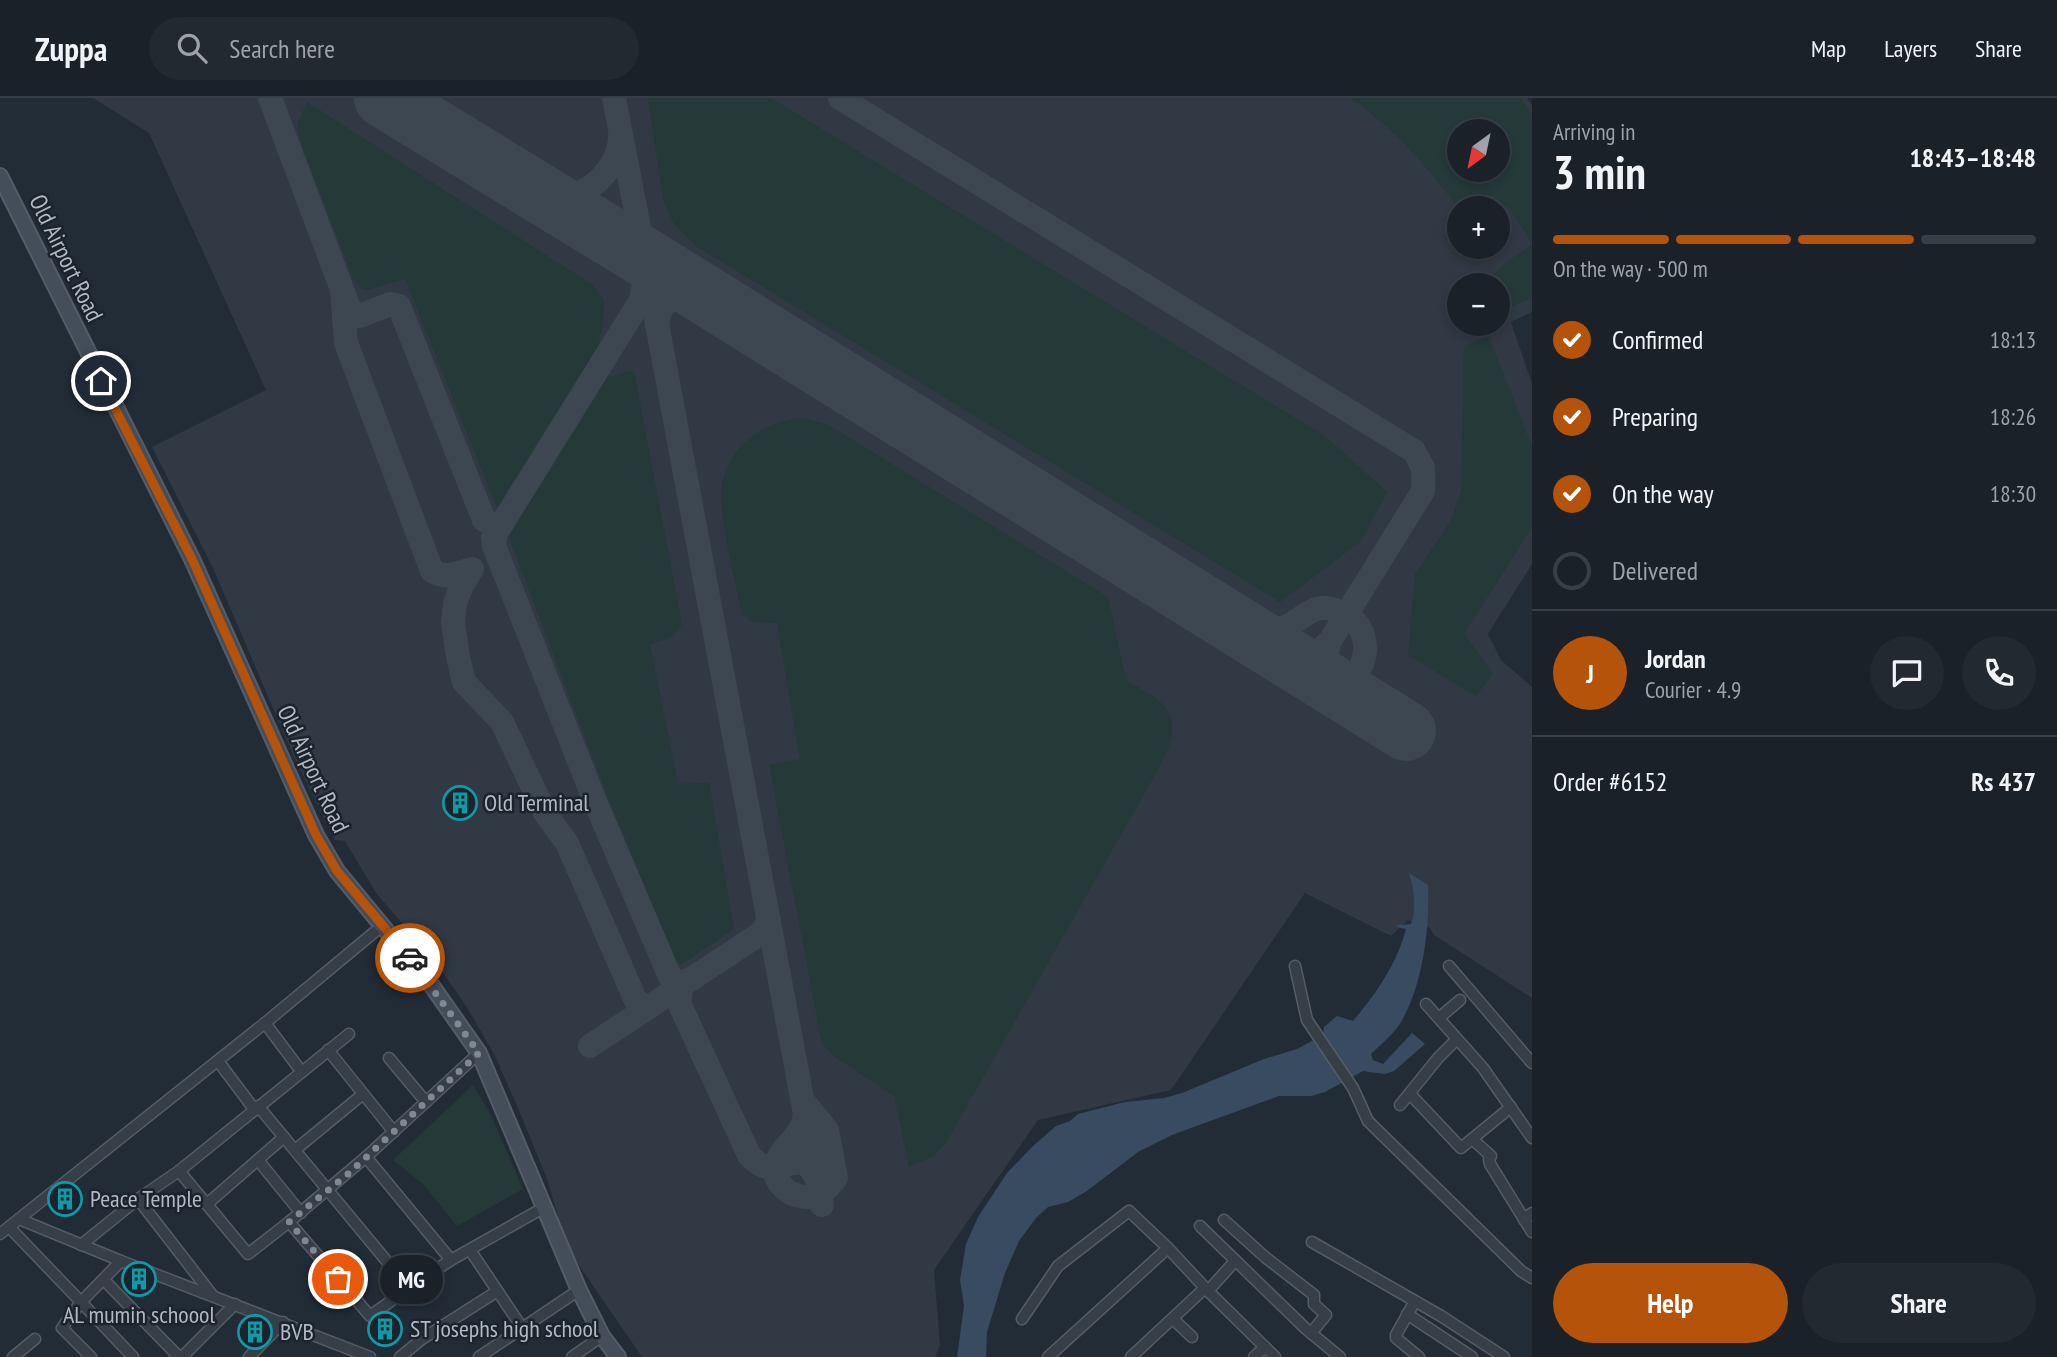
<!DOCTYPE html>
<meta charset="utf-8">
<style>
body{margin:0;font-family:"PT Sans Narrow",sans-serif;background:#232931;color:#f1f3f6;height:100vh;display:flex;flex-direction:column;font-size:26px;white-space:nowrap}
*{box-sizing:border-box;margin:0}
p{font-size:23px;color:#9fa3a8}
.icon{flex:none;width:38px;height:38px;fill:none;stroke:currentColor;stroke-width:2;stroke-linecap:round;stroke-linejoin:round}
.map{position:relative;flex:1;overflow:hidden}
.drawer{display:flex;flex-direction:column;background:#1a2129;width:525px}
.drawer>*{flex:none}
.needle{width:46px;rotate:213deg}
.buttons{position:absolute;left:1447px;top:21px;display:grid;gap:14px}
.buttons a{display:grid;place-items:center;width:63px;height:63px;border-radius:50%;background:#1a2129;box-shadow:0 4px 10px #0003,0 0 0 2px #383e46;font-size:35px}
.pin{position:absolute;display:grid;place-items:center;width:60px;height:60px;color:#fff;margin:-30px;border:4px solid #fff;border-radius:50%;box-shadow:0 2px 7px #0007}
.courier{position:absolute;display:grid;place-items:center;width:70px;height:70px;margin:-35px;border:5px solid #b45309;border-radius:50%;background:#fff;color:#222;box-shadow:0 2px 9px #0007}
.bubble{position:absolute;height:49px;border-radius:24px;background:#1a2129;box-shadow:0 4px 10px #0003,0 0 0 2px #383e46;font-size:23px;font-weight:700;line-height:49px;text-align:center}
.overview em{font-style:normal;font-weight:700}
.overview div{display:flex;flex-direction:column-reverse}
.overview{display:flex;align-items:center;justify-content:space-between;height:119px;padding:0 21px}
h1{font-size:46px;font-weight:700;line-height:52px}
.bar{display:grid;grid-template-columns:repeat(4,1fr);gap:10px 7px;align-content:center;height:84px;padding:0 21px}
.bar i{height:9px;border-radius:5px;background:#383e46}
.bar .selected{background:#b45309}
.bar p{grid-column:span 4}
.line{display:flex;align-items:center;gap:18px;padding:0 21px;border-top:2px solid #383e46}
.line div{flex:1}
.round{display:grid;place-items:center;flex:none;width:74px;height:74px;border-radius:37px;background:#232931}
ol{padding:0 21px;list-style:none}
li{display:flex;align-items:center;gap:21px;height:77px}
li p{margin-inline-start:auto}
li .icon{padding:7px;border-radius:50%;background:#b45309;color:#fff;stroke-width:4}
li:last-child{color:#9fa3a8}
li i{width:38px;height:38px;border:4px solid #383e46;border-radius:50%}
.button{display:flex;gap:14px;margin-top:auto;padding:14px 21px}
.button a{flex:1;height:80px;border-radius:42px;background:#b45309;color:#fff;font-size:28px;font-weight:700;line-height:80px;text-align:center}
.button a+a{background:#232931;color:#f1f3f6}
header{display:flex;align-items:center;gap:42px;box-sizing:border-box;height:98px;padding:0 35px;background:#1a2129;border-bottom:2px solid #383e46}
header strong{font-size:33px}
nav{display:flex;gap:38px;margin-inline-start:auto;font-size:24px}
.search{width:490px;height:63px;background:#232931;display:flex;align-items:center;gap:18px;box-sizing:border-box;padding:0 24px;border-radius:38px;color:#9fa3a8;font-size:26px}
main{display:flex;flex:1;min-height:0}
.map>svg:first-child{display:block}
.airport{fill:#303944;fill-rule:evenodd}
.green{fill:#253939;fill-rule:evenodd}
.water{fill:#394b60}
.lines{fill:none;stroke-linecap:round;stroke-linejoin:round}
.taxiway{stroke:#3d4752;stroke-width:24}
.runway{stroke:#3d4752;stroke-width:60}
.minor-casing{stroke:#545c65;stroke-width:13}
.secondary-casing{stroke:#545c65;stroke-width:18}
.minor{stroke:#363e48;stroke-width:10}
.secondary{stroke:#444d5a;stroke-width:14}
.done{stroke:#7f8893;stroke-width:7;stroke-dasharray:0 12.6}
.route{stroke:#b45309;stroke-width:9}
.labels{text-anchor:middle;stroke-width:5;stroke-linejoin:round;paint-order:stroke}
.street-label{font-size:24px;fill:#b1b9c4;stroke:#1b232c}
.poi-label{font-size:24px;fill:#b1b9c4;stroke:#1b232c;text-anchor:start}
</style>
<header>
<strong>Zuppa</strong>
<div class="search"><svg class="icon" aria-label="search" viewBox="0 0 24 24"><circle cx="10" cy="10" r="6"/><path d="M15 15l6 6"/></svg>Search here</div>
<nav><a>Map</a><a>Layers</a><a>Share</a></nav>
</header>
<main>
<div class="map">
<svg width="1532" height="1259" viewBox="0 0 1532 1259">
<rect width="100%" height="100%" fill="#222c37"/>
<path class="airport" d="M93,0H1527L1532,7V214L1511,224L1532,286V466L1488,536L1501,562L1532,589V900L1434,837L1430,830L1408,822L1391,838L1305,795L1171,992L1038,1022L934,1172L940,1247L935,1259H642L576,1163L573,1165L554,1124L558,1119L547,1081L518,1010L495,958L468,911L438,867L376,795L345,743L335,742L294,659L213,470L152,349L266,292L149,35ZM1460,33H1498V72H1460ZM1460,110H1498V149H1460ZM1460,187H1498V226H1460Z"/>
<g class="green">
<path d="M648,0H771L1325,338L1387,394L1361,443L1280,504L696,148L674,126L663,101Z"/>
<path d="M1350,0H1520L1532,17V145L1508,108L1498,114V110H1460L1459,115L1456,107C1425,66 1393,29 1350,0ZM1460,33H1498V72H1460Z"/>
<path d="M307,4L593,187L604,202L603,227L598,249L498,412L405,181L367,192L362,191L354,183L300,42L297,27Z"/>
<path d="M1532,147V200L1501,213L1498,206V187H1490L1488,183L1505,165Z"/>
<path d="M1489,238L1532,349V429L1464,536L1493,575L1476,598L1408,557L1415,476L1450,424L1461,394L1464,248Z"/>
<path d="M629,273H634L682,526L673,538L650,547L678,686L709,685L734,831L681,867L677,865L607,697L508,437L608,277L611,279Z"/>
<path d="M802,320L827,326L1108,499L1126,582C1138,590 1155,597 1164,608C1182,629 1166,656 1155,677L947,1043L934,1058L909,1068L894,998L835,959L822,946L769,667L800,661L777,525L753,524L742,517C735,482 724,439 721,404C718,357 759,322 802,320Z"/>
<path d="M473,987L491,1017L523,1091L457,1128L423,1086L393,1062Z"/>
</g>
<path class="water" d="M1409,775L1428,787C1430,829 1423,887 1401,924C1394,936 1381,946 1371,956L1373,962L1383,966L1412,935L1425,946L1394,973L1385,976L1363,973L1325,994L1311,998H1279L1172,1037L1138,1054L1087,1093L1068,1104L1048,1109L1036,1120L1019,1143L1005,1175L987,1234L986,1259H957L964,1208L960,1182L966,1146L978,1119L1007,1075L1032,1049L1056,1028L1070,1023L1078,1016L1125,1004L1164,1000L1182,995L1264,961L1297,951L1323,937L1324,929L1337,918L1353,923C1375,897 1397,866 1406,831L1397,829V827L1411,826C1417,810 1414,791 1409,775Z"/>
<g class="lines">
<g class="taxiway">
<path d="M270,0L349,210L352,215L359,218L391,206L399,208L484,422L496,428L502,426"/>
<path d="M614,0L642,145L649,160L654,165"/>
<path d="M840,0L1414,353L1423,370V393L1330,543C1323,562 1325,576 1338,592"/>
<path d="M542,95C578,110 618,76 620,39"/>
<path d="M631,151L643,168L651,194L822,1107"/>
<path d="M342,192L346,245L432,473C446,481 458,475 472,471L462,487L455,505L453,525L458,559L464,584L502,624L545,715L567,745L636,903L646,908L652,907"/>
<path d="M657,227C663,196 674,193 704,196"/>
<path d="M495,437L494,448L596,706L670,879L677,884L687,883"/>
<path d="M493,440L641,202L645,179"/>
<path d="M1236,528C1252,534 1267,536 1283,530C1305,522 1312,501 1341,514C1389,535 1358,610 1309,590C1290,582 1258,546 1241,531"/>
<path d="M1282,557C1301,561 1316,558 1330,543"/>
<path d="M687,883L680,892V907L749,1057C778,1091 798,1040 817,1082"/>
<path d="M590,948L758,837L763,833L769,821"/>
<path d="M803,1003L827,1032L836,1080C828,1090 822,1098 810,1099C801,1099 791,1097 784,1090C759,1065 791,1049 801,1030C804,1025 804,1019 805,1014"/>
</g>
<path class="runway" d="M384,0L631,151L1406,633"/>
<g class="minor-casing">
<g id="minor">
<path d="M1295,868L1307,922L1353,990L1368,1023L1521,1173L1532,1180"/>
<path d="M1449,868L1532,965"/>
<path d="M1426,906L1483,970L1532,1040"/>
<path d="M1439,920L1460,902"/>
<path d="M265,925L301,973"/>
<path d="M328,952L394,1034"/>
<path d="M389,960L426,1004"/>
<path d="M218,963L254,1011"/>
<path d="M1410,996L1461,1050L1511,1009"/>
<path d="M1400,1007L1438,960L1457,941"/>
<path d="M258,1008L409,1190L451,1162"/>
<path d="M1472,1041L1491,1058L1489,1061L1490,1066L1532,1134"/>
<path d="M295,1052L363,996"/>
<path d="M366,1059L479,955"/>
<path d="M258,1062L301,1115"/>
<path d="M179,1073L248,1156L289,1124L370,1218L409,1190"/>
<path d="M138,1101L179,1073L349,936"/>
<path d="M207,1106L284,1039"/>
<path d="M19,1121L121,1163L370,1259"/>
<path d="M1224,1122L1265,1159L1314,1197V1206L1326,1217L1311,1235"/>
<path d="M1524,1122L1532,1115"/>
<path d="M289,1124L366,1059L451,1162L543,1110"/>
<path d="M1200,1128L1306,1231L1340,1259"/>
<path d="M9,1129L81,1204L121,1163"/>
<path d="M0,1136L265,925L383,827"/>
<path d="M1312,1144L1441,1218L1504,1259"/>
<path d="M81,1147L138,1101L213,1198"/>
<path d="M470,1152L523,1231"/>
<path d="M1235,1163L1208,1193L1275,1259"/>
<path d="M104,1182L179,1259"/>
<path d="M1415,1203L1396,1237V1240L1419,1259"/>
<path d="M1407,1216L1472,1259"/>
<path d="M1022,1221L1058,1168L1129,1113L1168,1150L1208,1193"/>
<path d="M1173,1221L1192,1239"/>
<path d="M13,1259L35,1241"/>
<path d="M91,1259L62,1230L81,1204L133,1259"/>
<path d="M182,1259L235,1206"/>
<path d="M249,1259L283,1224"/>
<path d="M400,1259L422,1241L496,1194"/>
<path d="M479,1259L579,1192"/>
<path d="M572,1259L602,1238"/>
<path d="M1048,1259L1168,1150"/>
<path d="M1131,1259L1205,1190"/>
<path d="M1254,1259L1265,1249"/>
</g>
</g>
<g class="secondary-casing">
<path id="secondary" d="M0,78L192,461L316,737L337,773L432,888L479,955L579,1192L602,1238L618,1259"/>
</g>
<use href="#minor" class="minor"/>
<use href="#secondary" class="secondary"/>
</g>
<g class="lines">
<path class="done" d="M338,1181L289,1124L348,1076L479,955L410,860"/>
<path class="route" d="M101,283L192,461L316,737L337,773L410,860"/>
</g>
<defs>
<g id="building-ring" transform="scale(1.75)"><circle r="9.5" fill="#1b232c" stroke="#0f9aa8" stroke-width="1.5"/><path d="M-4-6H4V6H1V3H-1V6H-4ZM-2.5-4.3h1.7v1.8h-1.7ZM.8-4.3h1.7v1.8H.8ZM-2.5-1h1.7V.8h-1.7ZM.8-1h1.7V.8H.8Z" fill="#0f9aa8"/></g>
</defs>
<g fill-rule="evenodd">
<use href="#building-ring" x="460" y="705"/>
<use href="#building-ring" x="65" y="1101"/>
<use href="#building-ring" x="139" y="1181"/>
<use href="#building-ring" x="385" y="1231"/>
<use href="#building-ring" x="255" y="1234"/>
</g>
<g class="labels">
<g class="street-label">
<text transform="translate(66 160) rotate(64)" y="8">Old Airport Road</text>
<text transform="translate(313 671) rotate(65)" y="8">Old Airport Road</text>
</g>
<g class="poi-label">
<text x="484" y="713">Old Terminal</text>
<text x="90" y="1109">Peace Temple</text>
<text x="139" y="1225" text-anchor="middle">AL mumin schoool</text>
<text x="410" y="1239">ST josephs high school</text>
<text x="280" y="1242">BVB</text>
</g>
</g>
</svg>
<div class="buttons">
<a><svg class="needle" viewBox="-14 -14 28 28"><path d="M0-13l5 13h-10z" fill="#e53935"/><path d="M0 13l5-13h-10z" fill="#9fa3a8"/></svg></a>
<a>+</a>
<a>−</a>
</div>
<div class="pin" style="left:338px;top:1181px;background:#ea580c"><svg class="icon" aria-label="bag" viewBox="0 0 24 24"><path d="M5 8h14l-1 12H6zM9 8a3 3 0 0 1 6 0"/></svg></div>
<div class="pin" style="left:101px;top:283px;background:#1f2937"><svg class="icon" aria-label="home" viewBox="0 0 24 24"><path d="M3 11l9-7 9 7M6 9v11h12V9"/></svg></div>
<div class="courier" style="left:410px;top:860px"><svg class="icon" aria-label="car" viewBox="0 0 24 24"><path d="M5 17H2v-5l4-1 3-4h7l3 4 3 1v5h-3M9 17h6M6 11h13"/><circle cx="7" cy="17" r="2"/><circle cx="17" cy="17" r="2"/></svg></div>
<div class="bubble" style="left:380px;top:1157px;width:63px">MG</div>
</div>
<section class="drawer">
<div class="overview"><div><h1>3 min</h1><p>Arriving in</p></div><em>18:43–18:48</em></div>
<div class="bar"><i class="selected"></i><i class="selected"></i><i class="selected"></i><i></i><p>On the way · 500 m</p></div>
<ol>
<li><svg class="icon" aria-label="check" viewBox="0 0 24 24"><path d="M5 12l5 5 9-10"/></svg>Confirmed<p>18:13</p></li>
<li><svg class="icon" aria-label="check" viewBox="0 0 24 24"><path d="M5 12l5 5 9-10"/></svg>Preparing<p>18:26</p></li>
<li><svg class="icon" aria-label="check" viewBox="0 0 24 24"><path d="M5 12l5 5 9-10"/></svg>On the way<p>18:30</p></li>
<li><i></i>Delivered</li>
</ol>
<div class="line" style="height:126px"><b class="round" style="background:#b45309;color:#fff">J</b><div><b>Jordan</b><p>Courier · 4.9</p></div><a class="round"><svg class="icon" aria-label="chat" viewBox="0 0 24 24"><path d="M4 5h16v11H9l-5 4z"/></svg></a><a class="round"><svg class="icon" aria-label="phone" viewBox="0 0 24 24"><path d="M5 4h4l2 5-3 2q2 4 5 5l2-3 5 2v4C11 20 4 13 5 4z"/></svg></a></div>
<div class="line" style="height:91px"><div>Order #6152</div><b>Rs 437</b></div>
<div class="button"><a>Help</a><a>Share</a></div>
</section>
</main>
